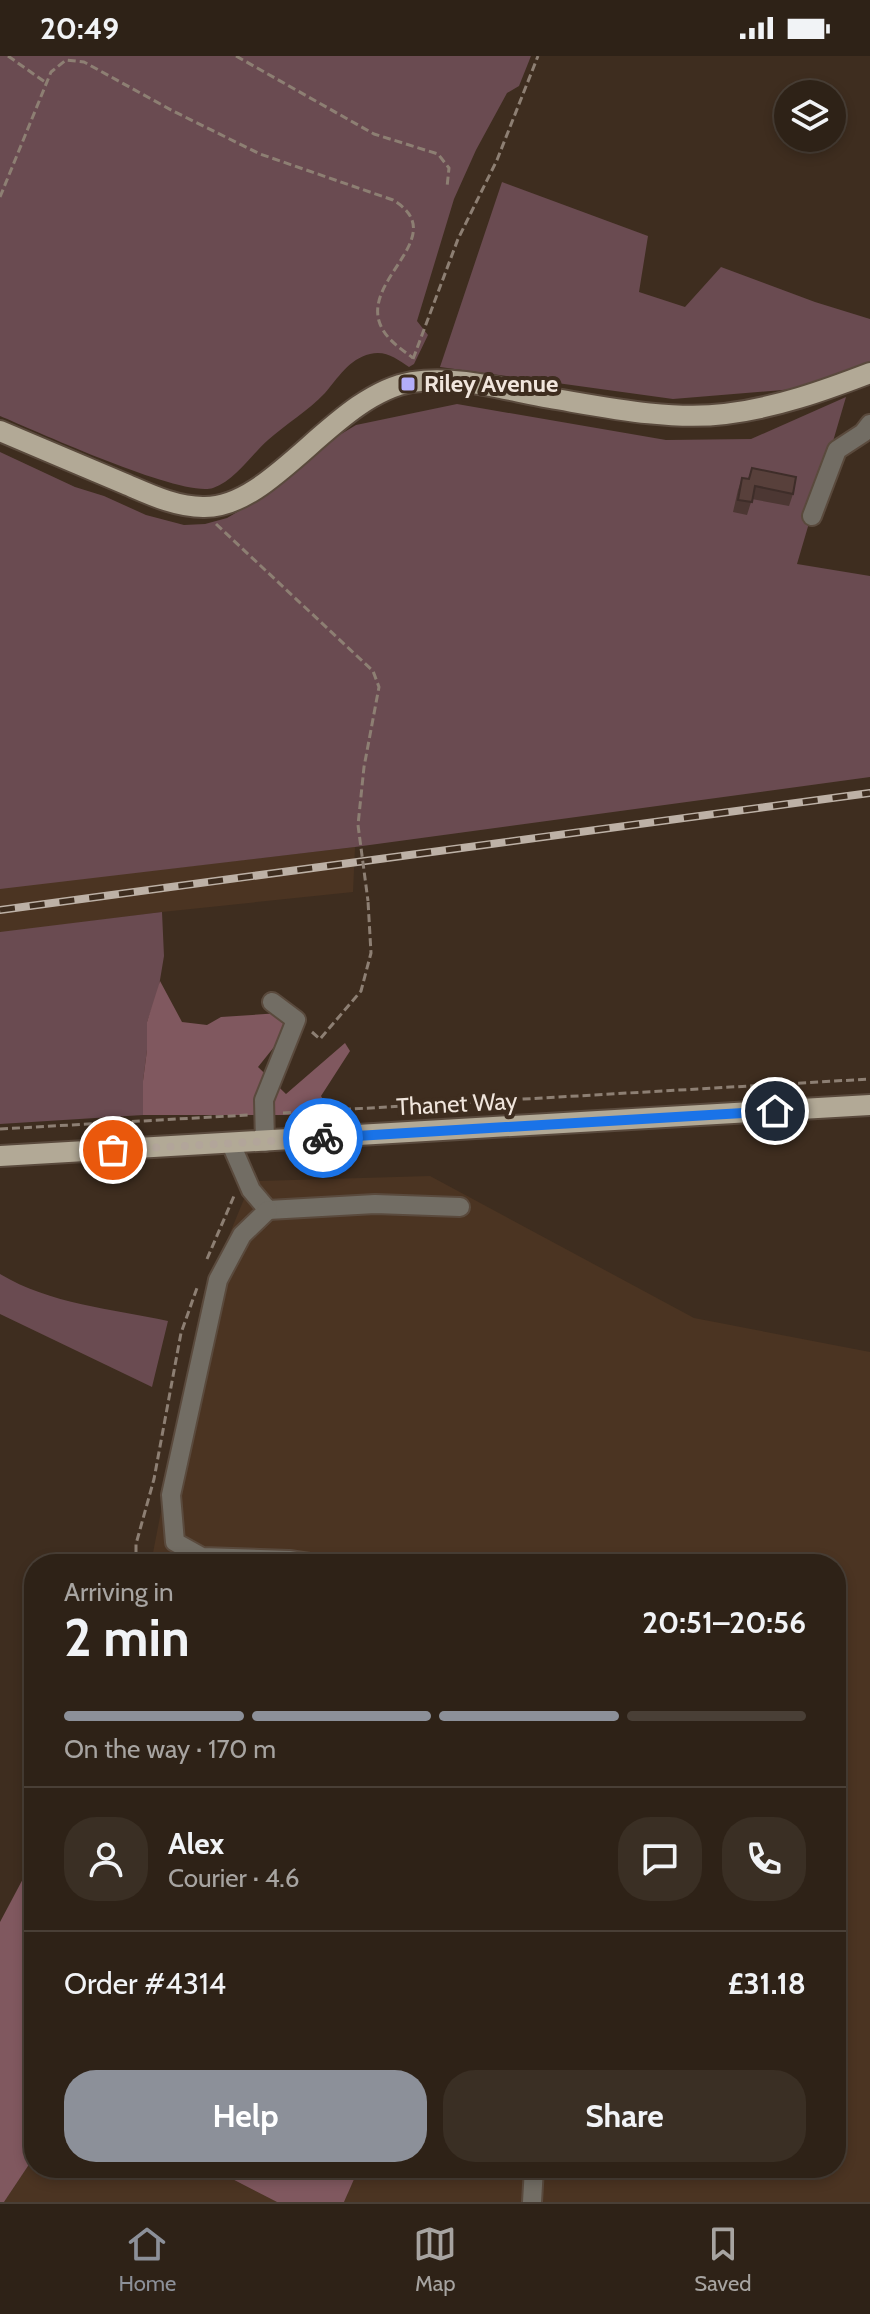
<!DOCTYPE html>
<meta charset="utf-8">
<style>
body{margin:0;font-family:Cabin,sans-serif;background:#3a2f24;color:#f1f3f6;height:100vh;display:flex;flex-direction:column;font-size:30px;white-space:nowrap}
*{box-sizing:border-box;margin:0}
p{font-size:26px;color:#a7a4a1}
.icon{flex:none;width:44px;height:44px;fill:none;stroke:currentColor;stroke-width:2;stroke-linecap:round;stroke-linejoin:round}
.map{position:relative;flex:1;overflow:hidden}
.details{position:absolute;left:24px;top:1498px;width:822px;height:624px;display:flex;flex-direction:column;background:#2e2217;border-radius:32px;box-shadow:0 4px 12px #0003,0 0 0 2px #493f36}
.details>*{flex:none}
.controls{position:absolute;left:774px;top:24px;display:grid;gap:16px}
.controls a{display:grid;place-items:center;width:72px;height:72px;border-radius:50%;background:#2e2217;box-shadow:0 4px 12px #0003,0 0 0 2px #493f36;font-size:40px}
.pin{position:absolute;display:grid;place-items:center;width:68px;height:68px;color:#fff;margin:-34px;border:4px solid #fff;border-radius:50%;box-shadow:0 2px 8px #0007}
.courier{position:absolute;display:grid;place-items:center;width:80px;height:80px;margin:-40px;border:6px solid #1a73e8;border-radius:50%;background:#fff;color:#222;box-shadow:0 2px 10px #0007}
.summary em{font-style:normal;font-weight:800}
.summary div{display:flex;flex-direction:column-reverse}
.summary{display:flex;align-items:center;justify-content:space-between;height:136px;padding:0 40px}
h1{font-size:52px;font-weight:800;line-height:60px}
.bar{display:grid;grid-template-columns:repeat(4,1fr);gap:12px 8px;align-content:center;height:96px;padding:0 40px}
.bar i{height:10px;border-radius:6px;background:#493f36}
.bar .current{background:#8c9099}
.bar p{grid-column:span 4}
.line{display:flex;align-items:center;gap:20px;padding:0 40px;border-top:2px solid #493f36}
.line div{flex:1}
.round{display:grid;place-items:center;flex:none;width:84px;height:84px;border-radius:32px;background:#3a2f24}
.primary-button{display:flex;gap:16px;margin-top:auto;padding:16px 40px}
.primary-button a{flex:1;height:92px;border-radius:32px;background:#8c9099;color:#fff;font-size:32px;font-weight:800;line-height:92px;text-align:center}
.primary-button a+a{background:#3a2f24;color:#f1f3f6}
.status{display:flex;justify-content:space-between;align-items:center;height:56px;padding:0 40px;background:#2e2217;direction:ltr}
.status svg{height:22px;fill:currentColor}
.dock{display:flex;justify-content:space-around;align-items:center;height:112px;border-top:2px solid #493f36;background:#2e2217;font-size:22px;color:#a7a4a1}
.dock a{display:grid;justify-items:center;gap:4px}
.dock .current{color:#8c9099}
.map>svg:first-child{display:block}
.built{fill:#4b3422}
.green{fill:#6a4b51}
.forest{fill:#80585f}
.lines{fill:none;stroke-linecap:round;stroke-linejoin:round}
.minor-casing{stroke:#5a4a3d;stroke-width:22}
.major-casing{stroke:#5a4a3d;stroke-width:24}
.path{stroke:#8d7f73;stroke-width:3;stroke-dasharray:8 4;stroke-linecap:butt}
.minor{stroke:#726d64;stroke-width:18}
.major{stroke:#b2a996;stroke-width:20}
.rail-casing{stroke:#bdb1a6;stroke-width:8}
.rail{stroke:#3e2d1f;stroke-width:5;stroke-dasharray:15;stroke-linecap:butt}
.path-bridge{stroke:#8d7f73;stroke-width:3;stroke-dasharray:8 4;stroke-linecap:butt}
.wall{fill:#4c3733}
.building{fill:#58403b;stroke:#3e2d29;stroke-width:2}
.done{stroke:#b2a59a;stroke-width:8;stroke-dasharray:0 14.4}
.route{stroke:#1a73e8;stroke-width:10}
.poi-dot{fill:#b3adf9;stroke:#3e2d1f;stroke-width:3}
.labels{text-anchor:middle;stroke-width:8;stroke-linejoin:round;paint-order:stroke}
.poi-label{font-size:24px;font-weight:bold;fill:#f0e5dc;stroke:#3e2d1f;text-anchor:start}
.street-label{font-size:24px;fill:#f0e5dc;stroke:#3e2d1f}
</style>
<div class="status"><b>20:49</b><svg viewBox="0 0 49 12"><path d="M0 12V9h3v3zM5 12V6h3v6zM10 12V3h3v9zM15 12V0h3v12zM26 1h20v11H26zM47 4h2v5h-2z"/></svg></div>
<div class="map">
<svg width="870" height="2146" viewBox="0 0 870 2146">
<rect width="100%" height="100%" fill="#3e2d1f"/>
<g class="built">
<path d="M355,791L353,836L162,856L0,877V832Z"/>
<path d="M430,1120L694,1262L870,1296V2146H344L359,2112H836V1508L151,1507L202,1245L244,1143L259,1125Z"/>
<path d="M34,2101V2112H211L277,2146H4Z"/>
</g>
<g class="green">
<path d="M0,0H531L519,30L507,37L476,94L454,143L417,265L428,279L414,308L409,311C397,303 386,294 370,298C349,303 338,322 325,337C308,355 286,368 268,384C251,399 236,424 213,432C182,442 36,375 0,360Z"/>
<path d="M502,126L648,180L639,236L685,251L721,211L815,246L870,263V308L794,333L673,343L440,311Z"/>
<path d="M846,341L797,508L870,520V721L355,791L0,833V396L75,431L104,440L146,459L184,469L205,468L227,462L266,439L331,384L356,369L457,348L666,384L751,383Z"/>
<path d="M162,856L164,900L158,936L147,966V994L143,1025V1059L0,1068V876Z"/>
<path d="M0,1218C50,1248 112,1253 168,1265L152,1331L0,1258Z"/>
</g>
<g class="forest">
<path d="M160,925L182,966L207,969L221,961L280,957L290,971L258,1011L286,1038L345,987L350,995L321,1040L325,1047L307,1056L288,1059H143V1025L147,994V966Z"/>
<path d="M34,1802V2101L4,2146H0V1866Z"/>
<path d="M211,2112H359L344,2146H277Z"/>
</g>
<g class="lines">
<g class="minor-casing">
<g id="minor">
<path d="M812,460L837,394L863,377L870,368"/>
<path d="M265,1086L264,1044L296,964L272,946"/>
<path d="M231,1088L251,1134L268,1154L375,1148L460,1151"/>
<path d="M268,1154L242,1179L218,1224L171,1439L175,1486L202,1501L289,1504L316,1508"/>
<path d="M532,2146L534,2112"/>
</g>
</g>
<g class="major-casing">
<g id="major">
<path d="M0,375C41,392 82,410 123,427C149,438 175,451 203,451C273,453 334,339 412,326C458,319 505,334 550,342C604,351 670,365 725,358C775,352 823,335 870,317"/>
<path d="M0,1100L870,1049"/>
</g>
</g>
<g class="path">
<path d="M8,0L45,26"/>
<path d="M236,0L374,78L438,98L449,112L447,131"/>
<path d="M0,141L51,16L66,4L84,6L173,55L260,98L393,144C451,179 366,220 379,265C384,282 400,292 413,302"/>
<path d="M413,303L458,183L497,104L538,0"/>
<path d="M216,468L373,615L379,631L364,711L358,769"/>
<path d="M312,976L320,983L361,935L371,897L368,845"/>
<path d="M283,1057L870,1023"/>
<path d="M0,1073L248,1059"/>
<path d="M207,1203L234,1140"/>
<path d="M139,1508L136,1501V1488L154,1423L181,1277L197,1232"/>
</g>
<use href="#minor" class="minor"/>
<use href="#major" class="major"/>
<g class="rail-casing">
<path id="rail" d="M0,854L870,737"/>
</g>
<use href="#rail" class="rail"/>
<path class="path-bridge" d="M358,769L368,845"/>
</g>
<path class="wall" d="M752,412L793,438L789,450L752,443L747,459L733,456L738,434L742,422L748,423Z"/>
<path class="building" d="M752,412L796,421L793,438L755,430L752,446L738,444L742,422L749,423Z"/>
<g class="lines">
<path class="done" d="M113,1094L323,1082"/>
<path class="route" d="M323,1082L775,1055"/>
</g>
<rect class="poi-dot" x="400" y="320" width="16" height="16" rx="4"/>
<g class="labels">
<g class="poi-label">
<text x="424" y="336">Riley Avenue</text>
</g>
<g class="street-label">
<text transform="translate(457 1048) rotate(-3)" y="8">Thanet Way</text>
</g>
</g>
</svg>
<div class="controls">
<a><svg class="icon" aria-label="layers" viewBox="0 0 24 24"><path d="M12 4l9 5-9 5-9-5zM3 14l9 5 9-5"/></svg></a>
</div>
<div class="pin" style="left:113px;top:1094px;background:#ea580c"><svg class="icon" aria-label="bag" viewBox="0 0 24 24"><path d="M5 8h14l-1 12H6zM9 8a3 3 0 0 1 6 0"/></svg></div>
<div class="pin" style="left:775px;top:1055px;background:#1f2937"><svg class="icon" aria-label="home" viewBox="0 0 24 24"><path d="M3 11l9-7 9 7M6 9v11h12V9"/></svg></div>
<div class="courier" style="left:323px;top:1082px"><svg class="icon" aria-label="bike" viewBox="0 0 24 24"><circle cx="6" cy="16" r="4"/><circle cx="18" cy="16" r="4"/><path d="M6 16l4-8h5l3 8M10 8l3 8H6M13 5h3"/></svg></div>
<section class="details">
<div class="summary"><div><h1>2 min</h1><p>Arriving in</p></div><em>20:51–20:56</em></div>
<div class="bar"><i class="current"></i><i class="current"></i><i class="current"></i><i></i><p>On the way · 170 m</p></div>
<div class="line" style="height:144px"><a class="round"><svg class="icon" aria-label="person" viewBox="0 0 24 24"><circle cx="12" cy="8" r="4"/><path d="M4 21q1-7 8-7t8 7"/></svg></a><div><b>Alex</b><p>Courier · 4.6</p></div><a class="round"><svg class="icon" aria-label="chat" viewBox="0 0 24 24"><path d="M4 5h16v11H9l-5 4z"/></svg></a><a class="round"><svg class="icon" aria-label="phone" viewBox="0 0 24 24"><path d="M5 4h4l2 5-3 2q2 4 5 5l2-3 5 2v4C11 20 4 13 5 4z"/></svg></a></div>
<div class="line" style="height:104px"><div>Order #4314</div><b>£31.18</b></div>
<div class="primary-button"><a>Help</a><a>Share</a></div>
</section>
</div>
<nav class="dock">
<a class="current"><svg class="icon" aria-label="home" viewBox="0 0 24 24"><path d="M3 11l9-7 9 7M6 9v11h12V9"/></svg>Home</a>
<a><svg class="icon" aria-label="map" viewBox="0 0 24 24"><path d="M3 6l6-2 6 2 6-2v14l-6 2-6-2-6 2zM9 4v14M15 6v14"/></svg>Map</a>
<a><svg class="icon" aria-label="saved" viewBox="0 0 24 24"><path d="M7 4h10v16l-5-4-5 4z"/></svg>Saved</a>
</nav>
